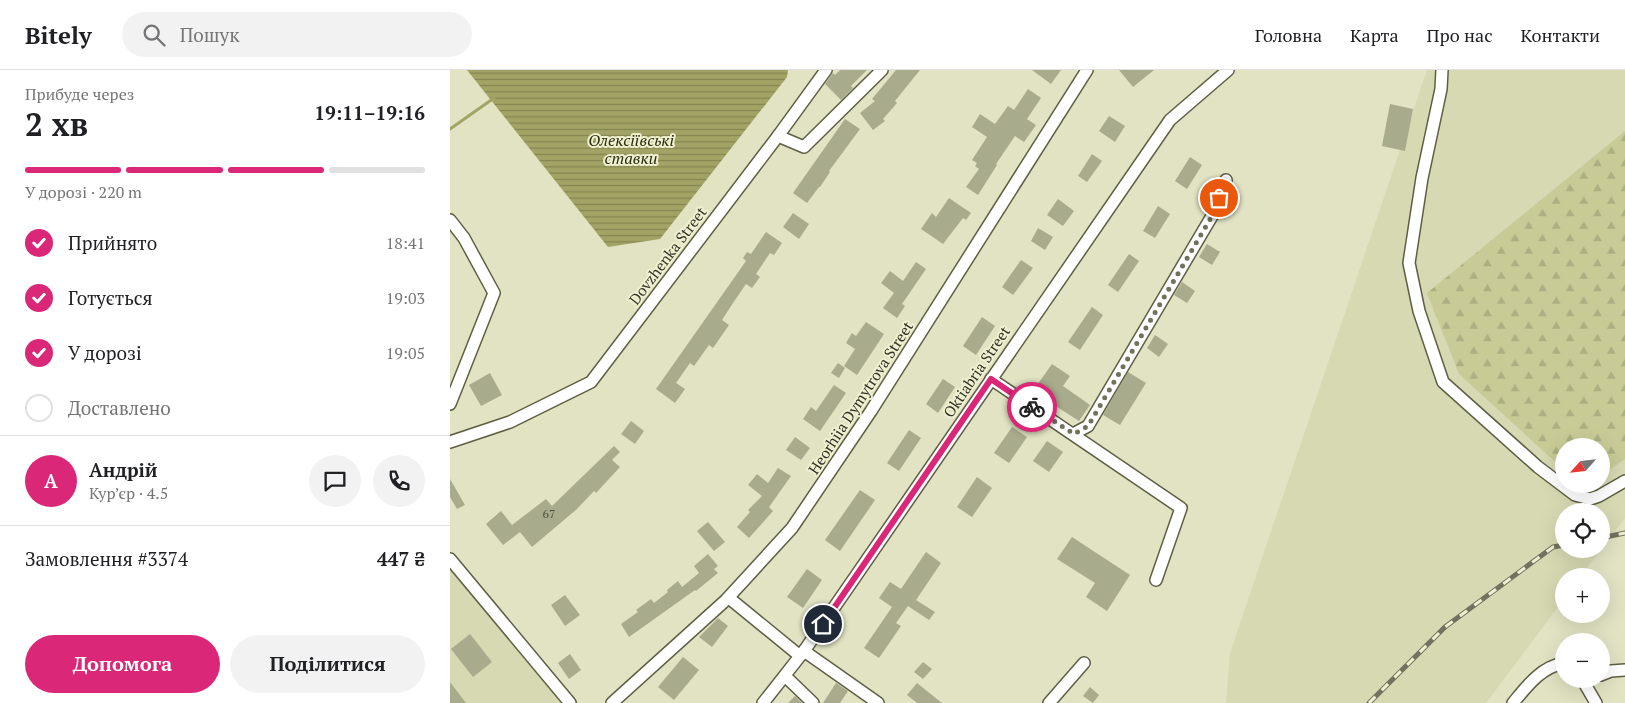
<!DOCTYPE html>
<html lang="uk">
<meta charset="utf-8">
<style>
body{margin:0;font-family:"PT Serif",serif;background:#f2f2f2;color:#202124;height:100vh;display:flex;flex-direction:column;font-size:19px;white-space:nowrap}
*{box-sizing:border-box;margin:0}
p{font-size:16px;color:#757577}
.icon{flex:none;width:28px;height:28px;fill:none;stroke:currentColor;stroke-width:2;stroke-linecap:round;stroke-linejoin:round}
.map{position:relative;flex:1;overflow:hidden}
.drawer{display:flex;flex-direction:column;background:#fff;width:450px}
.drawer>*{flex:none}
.needle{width:32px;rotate:243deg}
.buttons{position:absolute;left:1105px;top:368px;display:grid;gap:10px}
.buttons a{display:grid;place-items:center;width:55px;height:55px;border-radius:50%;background:#fff;box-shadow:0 5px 20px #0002;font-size:25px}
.pin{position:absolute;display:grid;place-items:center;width:42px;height:42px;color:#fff;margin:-21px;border:2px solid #fff;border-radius:50%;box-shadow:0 1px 5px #0007}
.courier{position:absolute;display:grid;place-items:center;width:50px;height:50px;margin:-25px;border:4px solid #db2777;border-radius:50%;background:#fff;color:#222;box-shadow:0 1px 6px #0007}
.headline em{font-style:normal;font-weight:600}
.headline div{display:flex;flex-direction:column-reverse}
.headline{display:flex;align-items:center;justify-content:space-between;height:85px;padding:0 25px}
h1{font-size:32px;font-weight:600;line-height:38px}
.bar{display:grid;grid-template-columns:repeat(4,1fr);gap:8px 5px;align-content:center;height:60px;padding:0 25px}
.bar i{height:6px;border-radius:4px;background:#e0e0e0}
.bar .active{background:#db2777}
.bar p{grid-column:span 4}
.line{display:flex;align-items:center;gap:12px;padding:0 25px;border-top:1px solid #e0e0e0}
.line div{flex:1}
.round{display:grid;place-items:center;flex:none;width:52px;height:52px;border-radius:26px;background:#f2f2f2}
ol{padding:0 25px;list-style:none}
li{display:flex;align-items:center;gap:15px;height:55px}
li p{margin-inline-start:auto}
li .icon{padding:5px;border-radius:50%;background:#db2777;color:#fff;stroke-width:4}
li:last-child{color:#757577}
li i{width:28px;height:28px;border:2px solid #e0e0e0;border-radius:50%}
.primary-button{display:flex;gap:10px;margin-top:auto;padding:10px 25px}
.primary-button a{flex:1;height:58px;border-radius:30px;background:#db2777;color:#fff;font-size:20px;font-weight:600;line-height:58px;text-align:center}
.primary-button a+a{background:#f2f2f2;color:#202124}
header{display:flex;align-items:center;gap:30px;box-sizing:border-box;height:70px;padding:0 25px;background:#fff;border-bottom:1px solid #e0e0e0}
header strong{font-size:24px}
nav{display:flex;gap:28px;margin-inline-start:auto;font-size:18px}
.search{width:350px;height:45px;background:#f2f2f2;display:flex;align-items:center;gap:12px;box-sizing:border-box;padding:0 18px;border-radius:28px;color:#757577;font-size:19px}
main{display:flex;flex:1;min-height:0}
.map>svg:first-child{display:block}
.built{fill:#d6d9b2;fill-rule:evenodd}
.forest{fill:url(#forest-firs)}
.water{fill:url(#water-rules)}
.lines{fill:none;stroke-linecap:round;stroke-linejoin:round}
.stream{stroke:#a1a464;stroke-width:3}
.building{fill:#a9ab8d}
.minor-casing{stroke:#5e5f44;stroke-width:14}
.minor{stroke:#fff;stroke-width:11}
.rail-casing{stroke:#71725f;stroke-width:5}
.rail{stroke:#eef0d0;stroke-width:3;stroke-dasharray:9;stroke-linecap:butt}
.done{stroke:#71725e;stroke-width:5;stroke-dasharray:0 9}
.route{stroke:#db2777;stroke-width:6}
.labels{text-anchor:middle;stroke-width:4;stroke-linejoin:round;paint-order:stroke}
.number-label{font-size:12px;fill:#515241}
.street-label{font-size:15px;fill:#343528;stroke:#eef0d0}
.water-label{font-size:16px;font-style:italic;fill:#2c2d10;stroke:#eef0d0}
</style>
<header>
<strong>Bitely</strong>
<div class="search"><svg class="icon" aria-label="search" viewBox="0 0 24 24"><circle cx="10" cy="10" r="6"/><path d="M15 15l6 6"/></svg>Пошук</div>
<nav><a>Головна</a><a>Карта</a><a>Про нас</a><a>Контакти</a></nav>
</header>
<main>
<section class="drawer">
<div class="headline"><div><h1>2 хв</h1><p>Прибуде через</p></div><em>19:11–19:16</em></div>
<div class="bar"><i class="active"></i><i class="active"></i><i class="active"></i><i></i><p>У дорозі · 220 m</p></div>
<ol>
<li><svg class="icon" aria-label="check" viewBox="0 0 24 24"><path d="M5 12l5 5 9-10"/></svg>Прийнято<p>18:41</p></li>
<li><svg class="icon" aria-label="check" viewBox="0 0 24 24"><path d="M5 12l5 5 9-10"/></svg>Готується<p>19:03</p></li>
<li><svg class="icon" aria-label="check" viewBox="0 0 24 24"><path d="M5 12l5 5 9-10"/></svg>У дорозі<p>19:05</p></li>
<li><i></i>Доставлено</li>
</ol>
<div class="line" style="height:90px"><b class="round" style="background:#db2777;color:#fff">А</b><div><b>Андрій</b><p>Кур’єр · 4.5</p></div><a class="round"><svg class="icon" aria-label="chat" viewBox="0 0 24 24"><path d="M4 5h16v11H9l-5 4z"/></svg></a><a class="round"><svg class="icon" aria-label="phone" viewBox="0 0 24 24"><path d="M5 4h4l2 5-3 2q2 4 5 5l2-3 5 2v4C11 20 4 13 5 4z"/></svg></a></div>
<div class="line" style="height:65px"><div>Замовлення #3374</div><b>447 ₴</b></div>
<div class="primary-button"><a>Допомога</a><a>Поділитися</a></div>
</section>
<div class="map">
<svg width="1175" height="633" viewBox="0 0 1175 633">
<defs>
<pattern id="forest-firs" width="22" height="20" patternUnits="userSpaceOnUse" patternTransform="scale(1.25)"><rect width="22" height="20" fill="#c8cb96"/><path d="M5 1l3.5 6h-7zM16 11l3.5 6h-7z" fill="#acaf81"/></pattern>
<pattern id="water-rules" width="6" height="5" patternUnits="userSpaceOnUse" patternTransform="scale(1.25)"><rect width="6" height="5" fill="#a1a464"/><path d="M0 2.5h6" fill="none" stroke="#848652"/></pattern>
</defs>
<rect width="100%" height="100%" fill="#e1e3c3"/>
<g class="built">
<path d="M977,0H1175V448L1131,506H1114V529L1036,633H776L780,583ZM1114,376H1151V414H1114ZM1114,441H1151V479H1114Z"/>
<path d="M0,496L111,633H0Z"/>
</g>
<path class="forest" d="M1175,61V389L1151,406V376H1114V400L1009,304L977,223Z"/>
<path class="water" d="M17,0H338L337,7L210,169L158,177Z"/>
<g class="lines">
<path class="stream" d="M0,59L44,28"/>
</g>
<g class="building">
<path d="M390,0H417L401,16L403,18L391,30L375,14L383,3L385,5Z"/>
<path d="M446,0H470L445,31L447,33L433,49L435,51L423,60L410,43L425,31L422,29Z"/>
<path d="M582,0H611L601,14Z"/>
<path d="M669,0H704L683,17Z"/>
<path d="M578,19L591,28L577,49L586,55L574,72L565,66L546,94L547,95L528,125L516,117L529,99L525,96L527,93L522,90L537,67L522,57L530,44L545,54L558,36L564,40Z"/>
<path d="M940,34L963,39L955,81L932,76Z"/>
<path d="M659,46L675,56L665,72L649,61Z"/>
<path d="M395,49L410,59L379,101L380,102L370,117H369L357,133L343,123Z"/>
<path d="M642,84L652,91L637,112L628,106Z"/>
<path d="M740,87L752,95L737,119L725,111Z"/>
<path d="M499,128L521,143L516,150L513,148L493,174L471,159L482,143L486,147Z"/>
<path d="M608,129L624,141L613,156L597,145Z"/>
<path d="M708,136L720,144L705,168L693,161Z"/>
<path d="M343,143L359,154L349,169L333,157Z"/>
<path d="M588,158L603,167L595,180L581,171Z"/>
<path d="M316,162L332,173L324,185L320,183L306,204L310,207L302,218L296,214L283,233L272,250L279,255L263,278L259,275L244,296L240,293L226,313L235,319L225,333L206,319L296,191L293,188L297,182L301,184Z"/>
<path d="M757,174L770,182L762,195L749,187Z"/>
<path d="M679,184L689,191L668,222L658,215Z"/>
<path d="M571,190L583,198L563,225L552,217Z"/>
<path d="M466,192L476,199L452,234L455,236L447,248L433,238L444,223L431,213L440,201L453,211Z"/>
<path d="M732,212L745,221L737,233L724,225Z"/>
<path d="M642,237L653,245L630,280L618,272Z"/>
<path d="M532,247L545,256L526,285L513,276Z"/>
<path d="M416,252L434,264L407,305L394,296L405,279L396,273L402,263L406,266Z"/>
<path d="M705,265L718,274L709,287L697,278Z"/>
<path d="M388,293L395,298L389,308L381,303Z"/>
<path d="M602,294L620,306L613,316L640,335L629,351L601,333L598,338L580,325Z"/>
<path d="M678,302L696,313L670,355L653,345Z"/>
<path d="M40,303L52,325L31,336L19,315Z"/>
<path d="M493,309L505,317L488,343L476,334Z"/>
<path d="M384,315L396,323L370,361L353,349L361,337L366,341Z"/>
<path d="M181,351L194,361L185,374L171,364Z"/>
<path d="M562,357L577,367L559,393L544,383Z"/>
<path d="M459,360L471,368L449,401L437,393Z"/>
<path d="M345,367L360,378L351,390L336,380Z"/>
<path d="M597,371L613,382L599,402L583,391Z"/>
<path d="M164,376L170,382L162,390L170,397L146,423L144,421L127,439L82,477L70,462L53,475L36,454L51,441L62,455L96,429L102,436Z"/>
<path d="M328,398L341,406L319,437L323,441L299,468L287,457L300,442L298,440L312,426L298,415L307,404L318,413Z"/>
<path d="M527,407L542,418L522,447L507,437Z"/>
<path d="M0,409L15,435L7,439L0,427Z"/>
<path d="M410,420L425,430L390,481L375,470Z"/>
<path d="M258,452L275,472L264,481L247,461Z"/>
<path d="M622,467L680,505L657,541L636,527L645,513L607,489Z"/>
<path d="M476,482L491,493L466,530L485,542L479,550L458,536L446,553L451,556L429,588L414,578L442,537L429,528L440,512L451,519Z"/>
<path d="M258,484L268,496L264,499L268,503L246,521L245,520L179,567L171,554L188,542L186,540L201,529L204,533L218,522L217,520L228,511L232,517L249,503L244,496Z"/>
<path d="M357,499L372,510L353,538L337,527Z"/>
<path d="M115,525L130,545L115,556L101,535Z"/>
<path d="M268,548L278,556L262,577L249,567Z"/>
<path d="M20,564L42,592L23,607L1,579Z"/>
<path d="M120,584L131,600L119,609L108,593Z"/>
<path d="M233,587L249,600L224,630L208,617Z"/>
<path d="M473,592L482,599L473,609L464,602Z"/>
<path d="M0,612L16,633H0Z"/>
<path d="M386,613L398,621L390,633H373Z"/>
<path d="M467,613L492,633H467L457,625Z"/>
<path d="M640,617L649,625L643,633L633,626Z"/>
<path d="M345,626L352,633H338Z"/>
</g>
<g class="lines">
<g class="minor-casing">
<g id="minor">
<path d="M992,0L991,19L972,108L959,193L969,241L993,312L1088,397L1125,425L1140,429L1149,426L1175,411"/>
<path d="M328,66L376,0"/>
<path d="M0,150L14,168L44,223L0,334"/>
<path d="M541,309L731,438L706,510"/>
<path d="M623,364L638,356L762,146L776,110"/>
<path d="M0,372L60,352L141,312L328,66L354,77L432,0"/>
<path d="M0,489L120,633"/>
<path d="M279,528L350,586"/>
<path d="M354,581L428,633"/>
<path d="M1151,605L1161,601L1175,600"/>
<path d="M335,606L363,633"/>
<path d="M1132,609L1146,633"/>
<path d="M162,633L276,530L342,458L421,341L637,0"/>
<path d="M313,633L354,581L401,513L720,50L778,0"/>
<path d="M599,633L634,593"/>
<path d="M1063,633C1077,616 1091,597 1114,593"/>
</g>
</g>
<use href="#minor" class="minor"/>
<g class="rail-casing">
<g id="rail">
<path d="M1151,468L1175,463"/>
<path d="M919,633L995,557L1103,477L1114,475"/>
</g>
</g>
<use href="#rail" class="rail"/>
</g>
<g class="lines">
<path class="done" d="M582,337L624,364L638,356L762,146L769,128"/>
<path class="route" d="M373,554L541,309L582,337"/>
</g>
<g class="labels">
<g class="number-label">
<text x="99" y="448">67</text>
</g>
<g class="street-label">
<text transform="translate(218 186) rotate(-53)" y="5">Dovzhenka Street</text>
<text transform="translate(527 302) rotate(-56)" y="5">Oktiabria Street</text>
<text transform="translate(411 328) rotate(-57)" y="5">Heorhiia Dymytrova Street</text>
</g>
<g class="water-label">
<text x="181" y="76">Олексіївські<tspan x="181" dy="18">ставки</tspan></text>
</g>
</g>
</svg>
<div class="buttons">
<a><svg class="needle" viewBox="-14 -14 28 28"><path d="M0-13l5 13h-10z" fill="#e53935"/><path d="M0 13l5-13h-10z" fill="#757577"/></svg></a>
<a><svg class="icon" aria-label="locate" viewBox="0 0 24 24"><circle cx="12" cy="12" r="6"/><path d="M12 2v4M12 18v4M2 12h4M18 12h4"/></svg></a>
<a>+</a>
<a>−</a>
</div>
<div class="pin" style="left:769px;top:128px;background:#ea580c"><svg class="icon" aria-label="bag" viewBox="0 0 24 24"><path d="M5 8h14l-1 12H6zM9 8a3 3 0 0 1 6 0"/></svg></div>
<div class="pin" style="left:373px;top:554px;background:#1f2937"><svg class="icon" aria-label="home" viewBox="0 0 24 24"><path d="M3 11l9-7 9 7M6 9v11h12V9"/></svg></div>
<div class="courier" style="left:582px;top:337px"><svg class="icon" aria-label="bike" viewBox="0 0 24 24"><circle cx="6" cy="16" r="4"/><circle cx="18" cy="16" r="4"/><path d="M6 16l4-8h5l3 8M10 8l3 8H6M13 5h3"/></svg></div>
</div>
</main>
